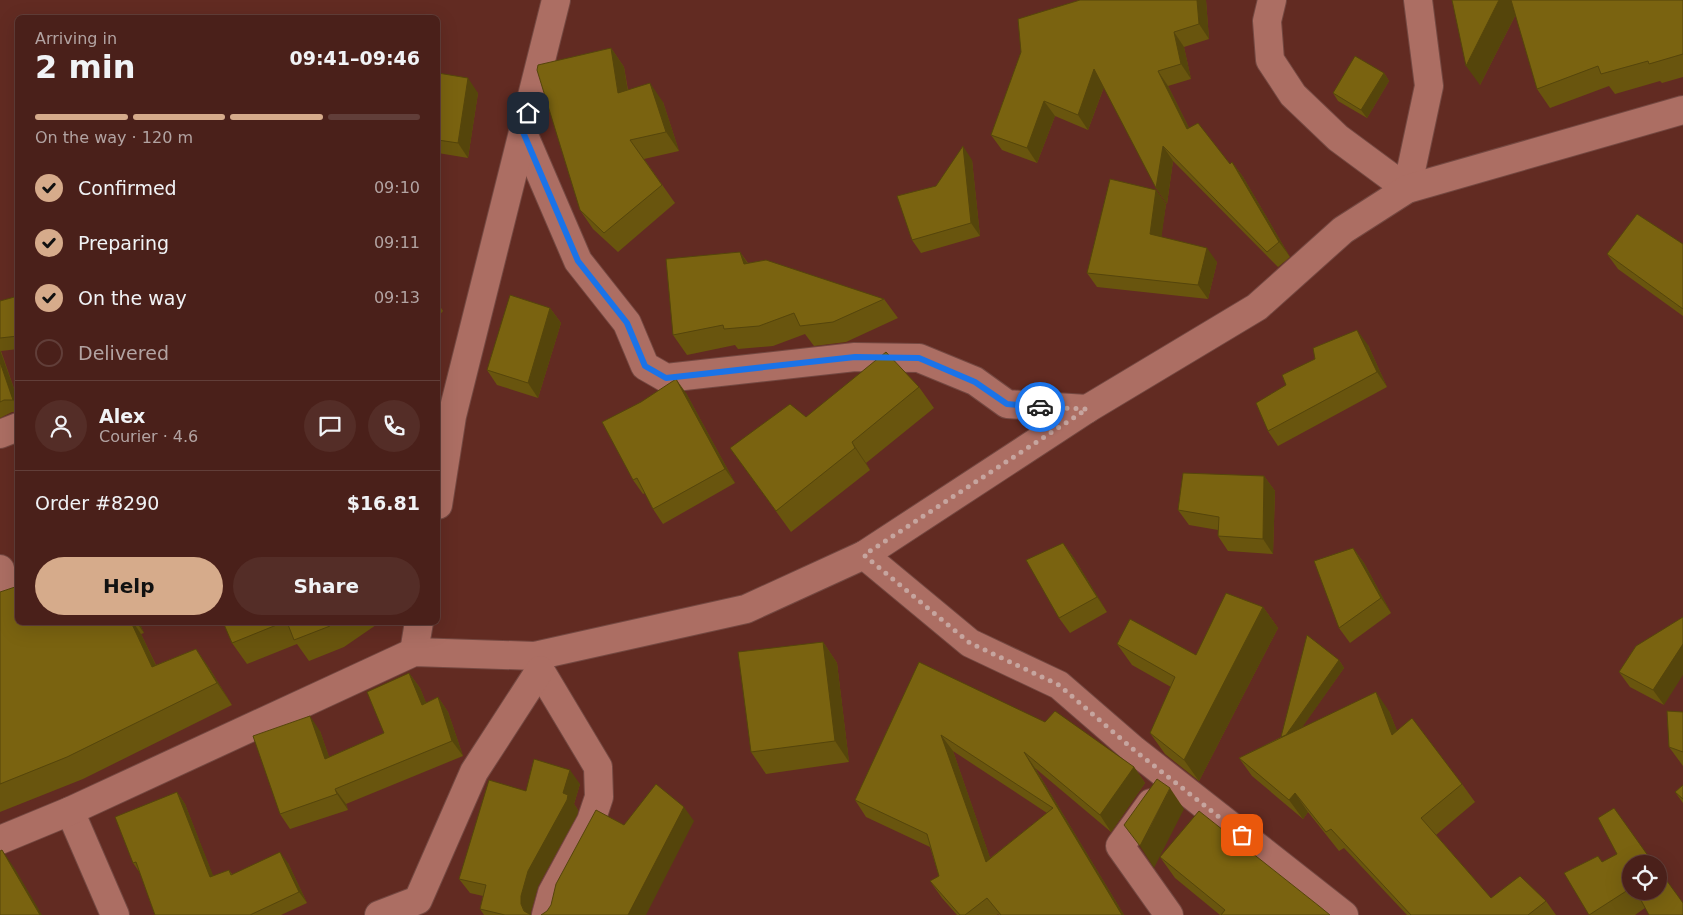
<!DOCTYPE html>
<meta charset="utf-8">
<style>
body{margin:0;font-family:"DejaVu Sans",sans-serif;background:#542d27;color:#f1f3f6;height:100vh;display:flex;flex-direction:column;font-size:19px;white-space:nowrap}
*{box-sizing:border-box;margin:0}
p{font-size:16px;color:#b2a3a2}
.icon{flex:none;width:28px;height:28px;fill:none;stroke:currentColor;stroke-width:2;stroke-linecap:round;stroke-linejoin:round}
.map{position:relative;flex:1;overflow:hidden}
.sheet{position:absolute;left:15px;top:15px;width:425px;height:610px;display:flex;flex-direction:column;background:#4a201a;border-radius:8px;box-shadow:0 5px 20px #0002,0 0 0 1px #613e39}
.sheet>*{flex:none}
.fabs{position:absolute;left:1622px;top:855px;display:grid;gap:10px}
.fabs a{display:grid;place-items:center;width:45px;height:45px;border-radius:50%;background:#4a201a;box-shadow:0 5px 20px #0002,0 0 0 1px #613e39;font-size:25px}
.pin{position:absolute;display:grid;place-items:center;width:42px;height:42px;color:#fff;margin:-21px;border-radius:10px;box-shadow:0 2px 8px #0006}
.courier{position:absolute;display:grid;place-items:center;width:50px;height:50px;margin:-25px;border:4px solid #1a73e8;border-radius:50%;background:#fff;color:#222;box-shadow:0 1px 6px #0007}
.head em{font-style:normal;font-weight:700}
.head div{display:flex;flex-direction:column-reverse}
.head{display:flex;align-items:center;justify-content:space-between;height:85px;padding:0 20px}
h1{font-size:32px;font-weight:700;line-height:38px}
.bar{display:grid;grid-template-columns:repeat(4,1fr);gap:8px 5px;align-content:center;height:60px;padding:0 20px}
.bar i{height:6px;border-radius:4px;background:#613e39}
.bar .active{background:#d6ab8b}
.bar p{grid-column:span 4}
.line{display:flex;align-items:center;gap:12px;padding:0 20px;border-top:1px solid #613e39}
.line div{flex:1}
.round{display:grid;place-items:center;flex:none;width:52px;height:52px;border-radius:26px;background:#542d27}
ol{padding:0 20px;list-style:none}
li{display:flex;align-items:center;gap:15px;height:55px}
li p{margin-inline-start:auto}
li .icon{padding:5px;border-radius:50%;background:#d6ab8b;color:#111;stroke-width:4}
li:last-child{color:#b2a3a2}
li i{width:28px;height:28px;border:2px solid #613e39;border-radius:50%}
.action{display:flex;gap:10px;margin-top:auto;padding:10px 20px}
.action a{flex:1;height:58px;border-radius:30px;background:#d6ab8b;color:#111;font-size:20px;font-weight:700;line-height:58px;text-align:center}
.action a+a{background:#542d27;color:#f1f3f6}
.map>svg:first-child{display:block}
.lines{fill:none;stroke-linecap:round;stroke-linejoin:round}
.minor-casing{stroke:#744841;stroke-width:30}
.minor{stroke:#ac6e63;stroke-width:28}
.wall{fill:#69550e;fill-rule:evenodd}
.shaded-wall{fill:#55450b}
.building{fill:#7a6310;stroke:#55450b;fill-rule:evenodd}
.done{stroke:#c6a59f;stroke-width:5;stroke-dasharray:0 9}
.route{stroke:#1a73e8;stroke-width:6}
</style>
<div class="map">
<svg width="1683" height="915" viewBox="0 0 1683 915">
<rect width="100%" height="100%" fill="#622b22"/>
<g class="lines">
<g class="minor-casing">
<g id="minor">
<path d="M1272,0L1267,21L1270,60L1293,95L1338,138L1407,189L1429,86L1418,0"/>
<path d="M523,133L578,261L627,323L645,366L666,378L855,357L919,358L975,381L1007,404L1087,409"/>
<path d="M0,434L18,427"/>
<path d="M438,505L452,416L556,0"/>
<path d="M864,555L1087,409L1257,307L1343,230L1407,189L1683,110"/>
<path d="M0,569L7,597"/>
<path d="M414,652L419,622"/>
<path d="M535,656L540,670L598,767L599,797L591,821L552,893L546,915"/>
<path d="M1151,803L1120,846L1169,915"/>
<path d="M70,811L115,915"/>
<path d="M0,840L70,811L414,652L535,656L746,609L864,555L970,643L1059,685L1134,750L1344,915"/>
<path d="M379,915L418,900L474,772L540,670"/>
</g>
</g>
<use href="#minor" class="minor"/>
</g>
<g class="wall">
<path d="M1206,0L1209,39L1184,47L1191,79L1168,86L1189,128L1230,164L1232,162L1243,177L1290,257L1278,267L1173,161L1167,204L1156,188L1104,87L1088,130L1055,116L1037,163L1002,150L991,135L1021,52Z"/>
<path d="M1452,0H1683V77L1662,83L1660,81L1615,94L1609,86L1550,108L1537,89L1516,14L1480,85Z"/>
<path d="M611,48L624,67L628,90L663,102L679,151L644,159L675,203L618,252L593,229L580,210Z"/>
<path d="M438,73L478,93L468,158L438,153Z"/>
<path d="M1384,73L1389,81L1367,118L1338,101L1333,93Z"/>
<path d="M972,160L980,236L921,253L912,240L936,186Z"/>
<path d="M1156,190L1166,204L1161,237L1217,262L1208,299L1097,287L1087,273Z"/>
<path d="M1683,244V316L1618,269L1607,254Z"/>
<path d="M740,252L748,263L884,299L898,318L846,342L814,346L805,334L773,346L738,349L735,345L687,355L673,335Z"/>
<path d="M18,296V349L1,351L18,400V412H12L0,418V301Z"/>
<path d="M438,303L443,311L438,317Z"/>
<path d="M550,308L561,323L538,398L497,385L487,370Z"/>
<path d="M1368,345L1387,387L1278,446L1268,431Z"/>
<path d="M919,387L934,408L866,463L870,470L791,532L730,448L806,417Z"/>
<path d="M686,393L735,483L663,524L653,509L645,493L643,494L633,480Z"/>
<path d="M1264,476L1275,491L1273,554L1228,551L1218,536V530L1189,525L1178,510Z"/>
<path d="M1063,543L1074,558L1107,612L1070,633L1059,618Z"/>
<path d="M1353,548L1364,563L1391,613L1350,643L1339,628Z"/>
<path d="M0,592L18,622H139L144,633L141,634L156,665L196,649L211,671L232,705L83,779L0,812Z"/>
<path d="M1263,607L1278,628L1199,781L1165,754L1150,733L1171,687L1132,665L1117,644L1196,655Z"/>
<path d="M223,622H375L376,625L344,647L309,661L297,644L247,664L232,643Z"/>
<path d="M823,642L837,663L849,762L766,774L751,752Z"/>
<path d="M1636,646L1664,705L1630,687L1619,672Z"/>
<path d="M1339,660L1344,668L1302,727L1389,711L1397,731L1462,784L1475,802L1436,835L1491,898L1546,901L1556,915H1407L1344,848L1339,851L1308,812L1303,819L1252,776L1239,758L1281,737Z"/>
<path d="M919,662L1134,767L1145,783L1111,832L1035,768L1124,915H999L998,914L997,915H957L942,898L930,881L939,876L930,847L866,817L855,800ZM953,751L1047,813L990,858Z"/>
<path d="M409,673L420,688L426,703L438,697L448,712L463,756L346,804L348,810L290,829L280,814L320,731L329,757L384,733Z"/>
<path d="M1683,712V766L1669,747Z"/>
<path d="M580,784L574,804L578,810L577,815L538,886L531,911V915H484L480,909L483,896L470,893L459,879L526,791Z"/>
<path d="M1683,785V803L1675,792Z"/>
<path d="M177,792L185,804L213,876L229,870L232,874L288,863L307,903L281,915H155L140,873L133,863Z"/>
<path d="M1160,857L1330,915H1220L1175,878Z"/>
<path d="M1603,862L1631,864V891H1659L1645,908L1635,915H1589Z"/>
</g>
<g class="shaded-wall">
<path d="M1197,0H1206L1209,39L1199,24Z"/>
<path d="M1499,0H1518L1521,4L1480,85L1466,66Z"/>
<path d="M1174,32L1184,47L1191,79L1181,64Z"/>
<path d="M611,48L624,67L631,112L618,93Z"/>
<path d="M1094,69L1105,84L1088,130L1078,115Z"/>
<path d="M1158,71L1168,86L1197,144L1187,129Z"/>
<path d="M1384,73L1389,81L1367,118L1361,110Z"/>
<path d="M468,78L478,93L468,158L458,143Z"/>
<path d="M650,83L663,102L679,151L666,132Z"/>
<path d="M1044,101L1055,116L1037,163L1027,148Z"/>
<path d="M963,146L972,160L980,236L971,223Z"/>
<path d="M1163,146L1173,161L1167,204L1156,188Z"/>
<path d="M1232,162L1243,177L1290,257L1279,242Z"/>
<path d="M1156,190L1166,204L1160,248L1150,234Z"/>
<path d="M1207,248L1217,262L1208,299L1198,285Z"/>
<path d="M740,252L753,272L744,264Z"/>
<path d="M550,308L561,323L538,398L528,383Z"/>
<path d="M1357,330L1368,345L1387,387L1377,372Z"/>
<path d="M0,350L18,400V406L13,400L0,362Z"/>
<path d="M676,379L686,393L735,483L725,469Z"/>
<path d="M852,442L866,463L870,470L855,448Z"/>
<path d="M1264,476L1275,491L1273,554L1263,539Z"/>
<path d="M1063,543L1074,558L1107,612L1097,597Z"/>
<path d="M1353,548L1364,563L1391,613L1381,598Z"/>
<path d="M1263,607L1278,628L1199,781L1184,760Z"/>
<path d="M131,622H133L141,634L167,689L152,667Z"/>
<path d="M136,622H139L144,633Z"/>
<path d="M823,642L837,663L849,762L835,741Z"/>
<path d="M1683,644V675L1664,705L1653,690Z"/>
<path d="M196,649L211,671L232,705L217,683Z"/>
<path d="M1339,660L1344,668L1289,746L1284,738Z"/>
<path d="M409,673L420,688L433,720L422,705Z"/>
<path d="M1376,692L1389,711L1406,753L1392,735Z"/>
<path d="M438,697L448,712L463,756L452,741Z"/>
<path d="M310,716L320,731L335,774L325,759Z"/>
<path d="M941,735L953,751L997,878L986,862Z"/>
<path d="M1024,752L1035,768L1124,915H1122Z"/>
<path d="M1134,767L1145,783L1111,832L1100,815Z"/>
<path d="M570,770L580,784L574,804L578,810L577,815L538,886L531,911V915H527L521,904V896L528,871L563,793Z"/>
<path d="M1170,788L1184,809L1154,868L1140,846Z"/>
<path d="M335,789L346,804L348,810L337,794Z"/>
<path d="M177,792L185,804L218,888L210,877Z"/>
<path d="M1295,793L1308,812L1303,819L1289,800Z"/>
<path d="M684,807L694,821L646,915H628Z"/>
<path d="M2,850L15,869L42,915H40Z"/>
<path d="M280,852L288,863L307,903L299,892Z"/>
</g>
<g class="building">
<path d="M1080,0H1197L1199,24L1174,32L1181,64L1158,71L1187,129L1198,123L1230,164L1232,162L1279,242L1267,252L1163,146L1156,188L1094,69L1078,115L1044,101L1027,148L991,135L1021,52L1018,19Z"/>
<path d="M1452,0H1499L1466,66Z"/>
<path d="M1511,0H1683V54L1649,64L1648,61L1601,74L1598,66L1537,89Z"/>
<path d="M611,48L618,93L650,83L666,132L630,140L662,185L604,233L580,210L537,70L538,65Z"/>
<path d="M1355,56L1384,73L1361,110L1333,93Z"/>
<path d="M438,73L468,78L458,143L438,140Z"/>
<path d="M963,146L971,223L912,240L897,196L936,186Z"/>
<path d="M1110,179L1156,190L1150,234L1207,248L1198,285L1087,273Z"/>
<path d="M1637,214L1683,244V309L1607,254Z"/>
<path d="M740,252L744,264L766,260L884,299L833,322L800,326L794,313L759,326L724,329L723,325L673,335L666,259Z"/>
<path d="M510,295L550,308L528,383L487,370Z"/>
<path d="M18,296V336L0,338V301Z"/>
<path d="M1357,330L1377,372L1268,431L1256,403L1286,385L1282,375L1315,359L1313,348Z"/>
<path d="M886,352L919,387L852,442L855,448L776,511L730,448L790,404L806,417Z"/>
<path d="M0,362L13,400H4L0,402Z"/>
<path d="M676,379L725,469L653,509L637,478L633,480L602,422L641,402Z"/>
<path d="M1183,473L1264,476L1263,539L1218,536L1219,517L1178,510Z"/>
<path d="M1063,543L1097,597L1059,618L1026,560Z"/>
<path d="M1353,548L1381,598L1339,628L1314,561Z"/>
<path d="M18,586V622H131L152,667L196,649L217,683L67,757L0,784V592Z"/>
<path d="M1226,593L1263,607L1184,760L1150,733L1175,677L1117,644L1130,619L1196,655Z"/>
<path d="M1683,617V644L1653,690L1619,672L1636,646Z"/>
<path d="M223,622H284L232,643Z"/>
<path d="M287,622H334L330,626L294,640Z"/>
<path d="M1307,635L1339,660L1286,735L1281,737Z"/>
<path d="M823,642L835,741L751,752L738,652Z"/>
<path d="M919,662L1045,722L1055,711L1134,767L1100,815L1024,752L1122,915H1001L987,898L965,915H960L930,881L939,876L927,834L855,800ZM941,735L1053,808L986,862Z"/>
<path d="M409,673L422,705L438,697L452,741L335,789L337,794L280,814L253,736L310,716L325,759L384,733L367,692Z"/>
<path d="M1376,692L1392,735L1412,718L1462,784L1421,818L1491,898L1520,876L1546,901L1528,915H1411L1331,829L1326,832L1295,793L1289,800L1239,758Z"/>
<path d="M1667,711L1683,712V752L1669,747Z"/>
<path d="M534,759L570,770L563,793L568,795L567,800L528,871L521,896V904L524,911L531,915H505L480,909L486,885L459,879L489,780L526,791Z"/>
<path d="M1157,779L1170,788L1140,846L1124,825Z"/>
<path d="M656,784L684,807L628,915H541L547,911L551,905L556,884L596,810L624,825Z"/>
<path d="M1683,785V799L1675,792Z"/>
<path d="M177,792L210,877L229,870L231,875L280,852L299,892L250,915H155L136,862L133,863L115,817Z"/>
<path d="M1614,808L1654,864H1631V888L1589,915L1564,873L1598,856L1602,862L1617,854L1598,818Z"/>
<path d="M1199,811L1319,906L1330,915H1221L1225,910L1160,857Z"/>
<path d="M2,850L40,915H0V851Z"/>
<path d="M1659,870L1683,903V915H1649L1636,891H1659Z"/>
</g>
<g class="lines">
<path class="done" d="M1040,407L1087,409L864,555L970,643L1059,685L1134,750L1242,835"/>
<path class="route" d="M528,113L523,132L578,261L627,323L645,366L666,378L855,357L919,358L975,382L1007,404L1040,407"/>
</g>
</svg>
<div class="fabs">
<a><svg class="icon" aria-label="locate" viewBox="0 0 24 24"><circle cx="12" cy="12" r="6"/><path d="M12 2v4M12 18v4M2 12h4M18 12h4"/></svg></a>
</div>
<div class="pin" style="left:1242px;top:835px;background:#ea580c"><svg class="icon" aria-label="bag" viewBox="0 0 24 24"><path d="M5 8h14l-1 12H6zM9 8a3 3 0 0 1 6 0"/></svg></div>
<div class="pin" style="left:528px;top:113px;background:#1f2937"><svg class="icon" aria-label="home" viewBox="0 0 24 24"><path d="M3 11l9-7 9 7M6 9v11h12V9"/></svg></div>
<div class="courier" style="left:1040px;top:407px"><svg class="icon" aria-label="car" viewBox="0 0 24 24"><path d="M5 17H2v-5l4-1 3-4h7l3 4 3 1v5h-3M9 17h6M6 11h13"/><circle cx="7" cy="17" r="2"/><circle cx="17" cy="17" r="2"/></svg></div>
<section class="sheet">
<div class="head"><div><h1>2 min</h1><p>Arriving in</p></div><em>09:41–09:46</em></div>
<div class="bar"><i class="active"></i><i class="active"></i><i class="active"></i><i></i><p>On the way · 120 m</p></div>
<ol>
<li><svg class="icon" aria-label="check" viewBox="0 0 24 24"><path d="M5 12l5 5 9-10"/></svg>Confirmed<p>09:10</p></li>
<li><svg class="icon" aria-label="check" viewBox="0 0 24 24"><path d="M5 12l5 5 9-10"/></svg>Preparing<p>09:11</p></li>
<li><svg class="icon" aria-label="check" viewBox="0 0 24 24"><path d="M5 12l5 5 9-10"/></svg>On the way<p>09:13</p></li>
<li><i></i>Delivered</li>
</ol>
<div class="line" style="height:90px"><a class="round"><svg class="icon" aria-label="person" viewBox="0 0 24 24"><circle cx="12" cy="8" r="4"/><path d="M4 21q1-7 8-7t8 7"/></svg></a><div><b>Alex</b><p>Courier · 4.6</p></div><a class="round"><svg class="icon" aria-label="chat" viewBox="0 0 24 24"><path d="M4 5h16v11H9l-5 4z"/></svg></a><a class="round"><svg class="icon" aria-label="phone" viewBox="0 0 24 24"><path d="M5 4h4l2 5-3 2q2 4 5 5l2-3 5 2v4C11 20 4 13 5 4z"/></svg></a></div>
<div class="line" style="height:65px"><div>Order #8290</div><b>$16.81</b></div>
<div class="action"><a>Help</a><a>Share</a></div>
</section>
</div>
